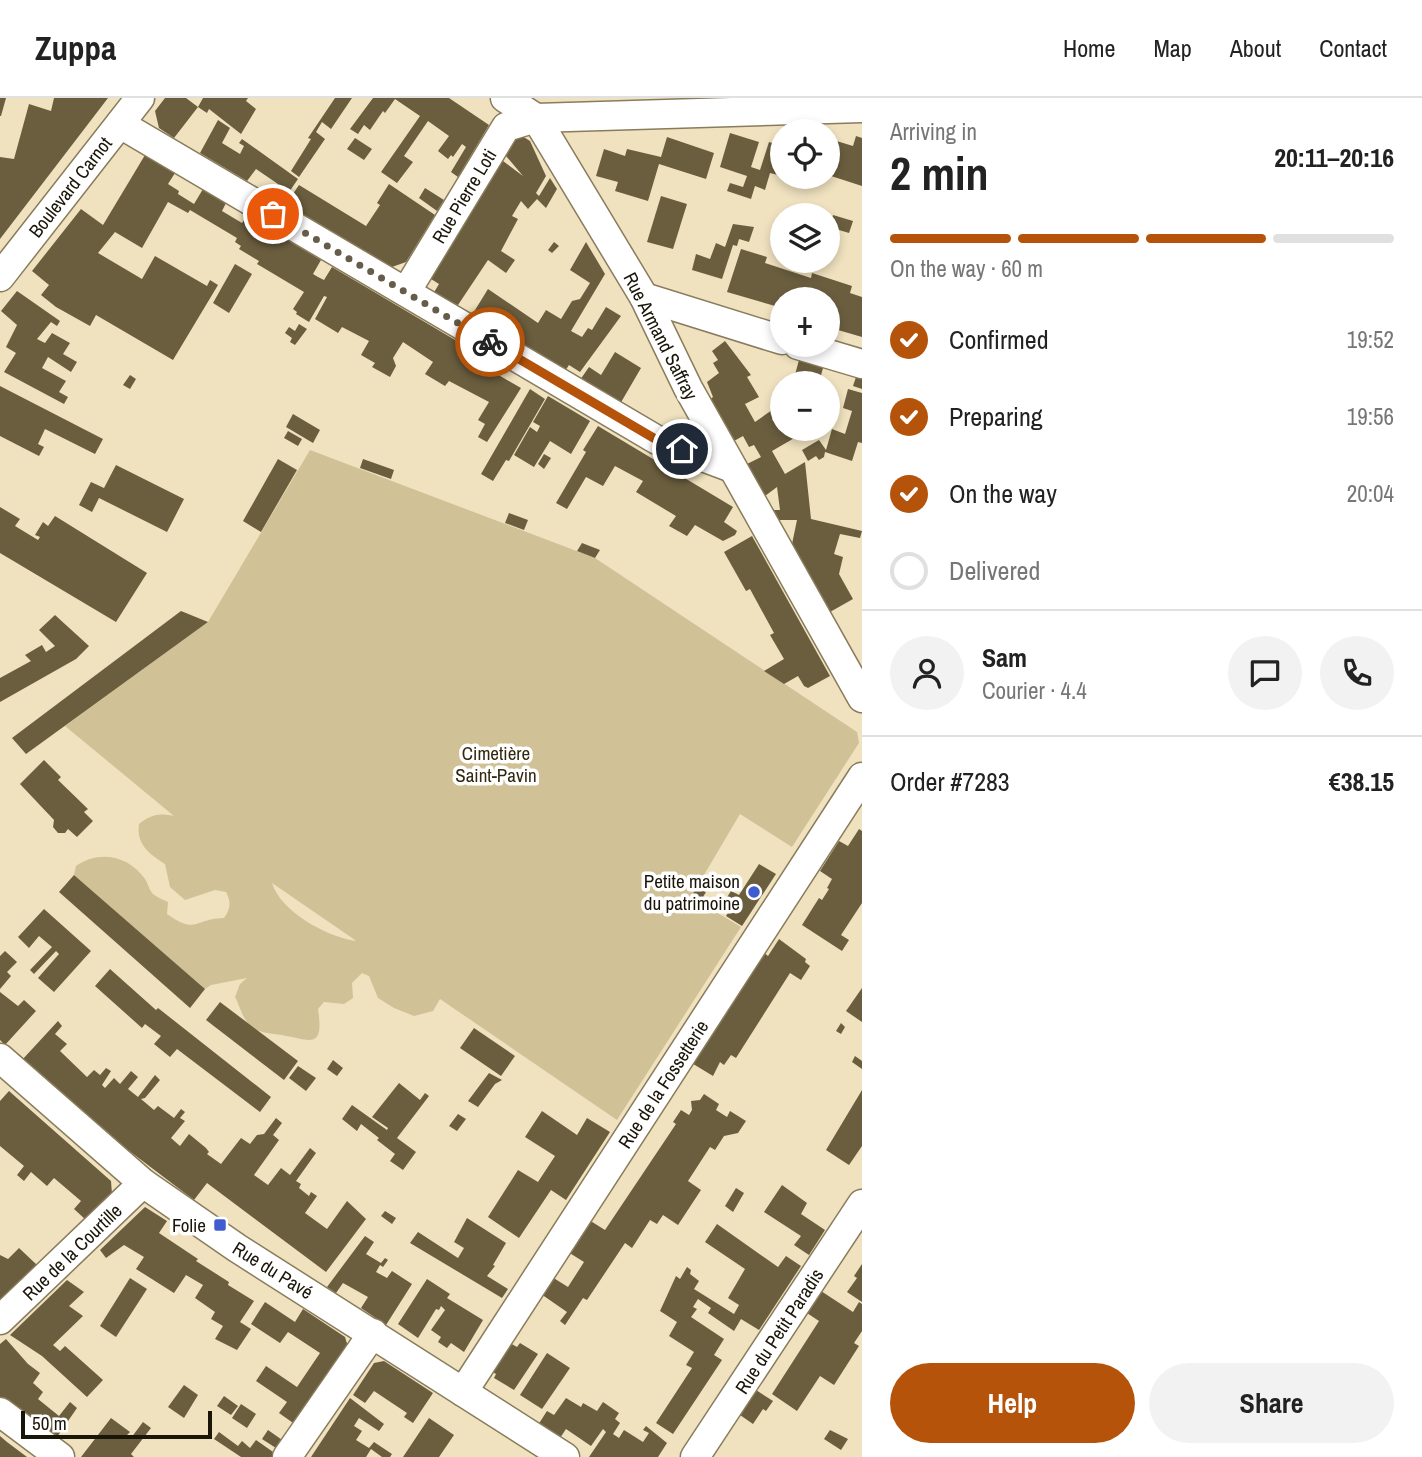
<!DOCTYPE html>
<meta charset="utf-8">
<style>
body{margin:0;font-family:"Archivo Narrow",sans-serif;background:#f2f2f2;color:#222;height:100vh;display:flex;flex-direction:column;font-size:26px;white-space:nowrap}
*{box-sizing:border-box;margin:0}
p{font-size:23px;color:#767676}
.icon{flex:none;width:38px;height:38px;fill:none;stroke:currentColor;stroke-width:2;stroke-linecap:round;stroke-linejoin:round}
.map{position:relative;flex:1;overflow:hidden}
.details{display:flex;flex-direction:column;background:#fff;width:560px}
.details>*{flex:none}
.fabs{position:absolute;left:770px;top:21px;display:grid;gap:14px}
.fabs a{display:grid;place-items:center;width:70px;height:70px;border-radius:50%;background:#fff;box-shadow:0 4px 10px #0003;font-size:35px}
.scale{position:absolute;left:21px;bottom:18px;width:191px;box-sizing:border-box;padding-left:7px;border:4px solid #1a1509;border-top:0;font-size:19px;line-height:24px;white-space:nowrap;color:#1a1509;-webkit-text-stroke:5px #fff;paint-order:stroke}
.pin{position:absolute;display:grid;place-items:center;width:60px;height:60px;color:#fff;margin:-30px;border:4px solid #fff;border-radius:50%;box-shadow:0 2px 7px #0007}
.courier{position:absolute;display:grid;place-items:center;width:70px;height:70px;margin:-35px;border:5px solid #b45309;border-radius:50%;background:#fff;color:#222;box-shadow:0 2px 9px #0007}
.overview em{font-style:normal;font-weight:700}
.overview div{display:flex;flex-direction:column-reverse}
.overview{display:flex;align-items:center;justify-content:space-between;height:119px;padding:0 28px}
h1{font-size:46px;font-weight:700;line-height:52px}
.bar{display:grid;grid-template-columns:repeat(4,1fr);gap:10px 7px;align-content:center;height:84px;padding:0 28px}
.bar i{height:9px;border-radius:5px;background:#e0e0e0}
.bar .selected{background:#b45309}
.bar p{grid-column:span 4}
.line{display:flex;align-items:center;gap:18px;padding:0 28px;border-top:2px solid #e0e0e0}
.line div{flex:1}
.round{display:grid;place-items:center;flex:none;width:74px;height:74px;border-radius:37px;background:#f2f2f2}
ol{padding:0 28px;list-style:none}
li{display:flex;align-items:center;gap:21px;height:77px}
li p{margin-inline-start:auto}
li .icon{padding:7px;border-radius:50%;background:#b45309;color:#fff;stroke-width:4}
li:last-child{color:#767676}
li i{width:38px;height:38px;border:4px solid #e0e0e0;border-radius:50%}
.button{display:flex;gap:14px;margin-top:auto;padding:14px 28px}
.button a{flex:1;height:80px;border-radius:42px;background:#b45309;color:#fff;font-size:28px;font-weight:700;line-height:80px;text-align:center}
.button a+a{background:#f2f2f2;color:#222}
header{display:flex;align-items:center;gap:42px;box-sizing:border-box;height:98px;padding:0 35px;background:#fff;border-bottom:2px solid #e0e0e0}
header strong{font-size:33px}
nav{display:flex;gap:38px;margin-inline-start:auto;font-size:24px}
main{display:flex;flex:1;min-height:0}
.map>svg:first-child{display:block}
.green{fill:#d1c197;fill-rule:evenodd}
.building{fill:#6b5e3f}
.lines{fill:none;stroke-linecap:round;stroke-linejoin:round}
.minor-casing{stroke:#897c5c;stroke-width:31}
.minor{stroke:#fff;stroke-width:28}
.done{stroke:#655d49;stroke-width:7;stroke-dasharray:0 12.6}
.route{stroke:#b45309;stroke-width:9}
.poi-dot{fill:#405dcf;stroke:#fff;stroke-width:2.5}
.labels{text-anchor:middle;stroke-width:7;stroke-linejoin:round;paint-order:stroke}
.street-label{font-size:19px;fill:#1a1509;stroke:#fff}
.park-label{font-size:19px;fill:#32280e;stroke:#fff}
.poi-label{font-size:19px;fill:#1a1509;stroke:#fff;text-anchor:end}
</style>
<header>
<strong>Zuppa</strong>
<nav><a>Home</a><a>Map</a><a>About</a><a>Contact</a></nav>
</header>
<main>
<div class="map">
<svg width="862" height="1359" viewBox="0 0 862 1359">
<rect width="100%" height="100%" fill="#f0e2bf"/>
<path class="green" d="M310,352L595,460L857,634L859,645L792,749L740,716L691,799L741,829L617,1022L440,901L433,913L414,918L394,910L378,900L369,878L362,875L352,885L353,900L344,906L324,904L318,911C324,951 312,943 282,937C268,935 257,936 247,924C242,918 239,906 235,899L240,886L247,880L211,887L205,891L74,777L76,768C99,752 128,757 145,781C148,785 149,792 153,796C157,799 163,802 168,804L167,816C197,837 193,821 224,820C231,810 231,804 226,794L215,792L185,802L170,789L165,766C149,756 136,746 139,726C152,716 159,715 174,718L65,628L208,524ZM272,785L355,842V843C326,838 281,814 272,785Z"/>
<g class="building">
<path d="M0,0H6L1,18H0Z"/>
<path d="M54,0H108L0,141V59L14,61L29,6L51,13Z"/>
<path d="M165,0H186L198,9L203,0H248L246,3L256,11L241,36L209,11L207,15L198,9L174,40L159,30L155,13Z"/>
<path d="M335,0H352L331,31L322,24L316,34L325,41L299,79L291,73L311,41L308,40Z"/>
<path d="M373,0H449L489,27L458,79L451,74L466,49L462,46L453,59L451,57L448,61L438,53L449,38L428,23L404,58L413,64L397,85L381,74L420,18L395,1L385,15L383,13L370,32L364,27L358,36L350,31Z"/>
<path d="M218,22L230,30L222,45L240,56L244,48L239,45L242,41L298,81L287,97L276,89L278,86L256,71L247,83L200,55Z"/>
<path d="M730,35L759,44L751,69L760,72L769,44L779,47L780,42H782V78L770,75L765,92L755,88L751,101L727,93L730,85L743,89L747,78L720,69Z"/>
<path d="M519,36L530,43L546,78L536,95L539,98L550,80L557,91L546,110L537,101L528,111L521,103L512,118L518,121L501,153L515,162L506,175L488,162L456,210L433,196L439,186L431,181L503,63L523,78L506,58Z"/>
<path d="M856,38L862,40V88L828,77V49L830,41L853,48Z"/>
<path d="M667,39L714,55L706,81L659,66L648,103L615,93L618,84L596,78L604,51L625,58L627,51L661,59Z"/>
<path d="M355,40L372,51L364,62L347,51Z"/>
<path d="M145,57L175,75L168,86L179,93L178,96L194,106L203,91L226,105L222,113L242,125L247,118L321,162L313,176L318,179L324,182L332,169L499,268L495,275L521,290L487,344L478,339L485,326L478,322L489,304L449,283L445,288L425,276L433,264L403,244L393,260L396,268L390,279L372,269L375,265L361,257L369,243L342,229L338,235L315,221L327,199L324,198L309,224L296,216L297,214L293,211L304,194L257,166L259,163L239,151L241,148L235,144L237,140L190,112L188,115L168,104L142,150L115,134L98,155L142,181L155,158L207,188L210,182L218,187L173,262L96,217L90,228L56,209L41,197L49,187L32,173L81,111L103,127Z"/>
<path d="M786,79H818L815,88Z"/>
<path d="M389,86L435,117L406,164L392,169L286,106L299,87L366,128L380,107L377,105Z"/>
<path d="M425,90L444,102L437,113L419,100Z"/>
<path d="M661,98L687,106L673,151L647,144Z"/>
<path d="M833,117L853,123L849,135L829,129Z"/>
<path d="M733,126L754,129L749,144L739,141L737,148L733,147L722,181L692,172L696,156L710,161L716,145L725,149Z"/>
<path d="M554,144L559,148L552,155L548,152Z"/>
<path d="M586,144L605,176L571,233L582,239L588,230L592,232L606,209L621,218L580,274L569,267L565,273L472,217L488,191L538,225L546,212L561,221L572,203L580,201L590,185L570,172Z"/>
<path d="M741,151L767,159L765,165L811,180L812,175L852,188L850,195L862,199V239L838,232L839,228L828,225V201H782V210L727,194Z"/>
<path d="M235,166L252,176L229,215L213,205Z"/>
<path d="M17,193L60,223L57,228L51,224L37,241L45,245L52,235L70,245L63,256L77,264L71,274L48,259L42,270L66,283L59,294L68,299L64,306L4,274L16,255L6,249L17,227L1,213Z"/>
<path d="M299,226L307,231L295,247L290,244L292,240L285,235L289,229L295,233Z"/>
<path d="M725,243L751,277L747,279L759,299L745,306L755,324L775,310L779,317L772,321L779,332L782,330L805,331L803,335L772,353L785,376L805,364L811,421L862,433L860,440L840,436L834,456L843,459L839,476L853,501L830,514L792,446L797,422H778L773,412H780L777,389L765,398L747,366L761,359L754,347L749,349L743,338L734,343L710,301L713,299L707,284L719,275L713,265L718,262L712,253Z"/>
<path d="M615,254L641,270L620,306L580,282L589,269L601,277Z"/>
<path d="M799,262L823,270L819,285L793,284Z"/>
<path d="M130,277L136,281L130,291L123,287Z"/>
<path d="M856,279L862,281V291L853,288Z"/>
<path d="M0,288L103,341L95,356L45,331L38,346L44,349L39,358L0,338Z"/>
<path d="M530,291L545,301L509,363L506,362L493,383L481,376Z"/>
<path d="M848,291L862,295V345L858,344L852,363L825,354L824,359L819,362L816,358L808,363L802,352L819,342L826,352L832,331L845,336L852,313L843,310Z"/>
<path d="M548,298L590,323L571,356L550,343L534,369L514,357L530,329L537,334L540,328L533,324Z"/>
<path d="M293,316L320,332L313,345L286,329Z"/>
<path d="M598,328L733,409L724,424L737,433L735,437L723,443L695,427L687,438L669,428L676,418L636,394L643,383L615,368L603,388L586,379L567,411L556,405L586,354L583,352Z"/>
<path d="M288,333L302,341L298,348L284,340Z"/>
<path d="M544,356L551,360L544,371L538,366Z"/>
<path d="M278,361L297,372L261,434L243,423Z"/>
<path d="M363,361L394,372L391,381L360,370Z"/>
<path d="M116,367L184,401L167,434L99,400L92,414L79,407L91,384L104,390Z"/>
<path d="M0,409L20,421L15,428L38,442L40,439L35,437L43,424L48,428L55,418L147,475L116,524L0,455Z"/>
<path d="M509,415L528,422L524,432L505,425Z"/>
<path d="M752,438L830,578L808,590L804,588L798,578L784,586L764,573L784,561L770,537L774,535L750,491L746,493L724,454Z"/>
<path d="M582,445L600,452L595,460L577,453Z"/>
<path d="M181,513L208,524L26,656L12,640Z"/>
<path d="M55,517L89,548L76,561L0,604V580L31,563L25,557L42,547L46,554L55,548L39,532Z"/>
<path d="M44,662L61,679L58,682L88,711L84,714L93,723L77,739L68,731L65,735H58L53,729L54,722L20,686Z"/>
<path d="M859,731L862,733V805L841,837L849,842L842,853L802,827L819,800L822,802L829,791L827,790L832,781L820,773L839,743L848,748Z"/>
<path d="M759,766L776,776L742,828L726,818L732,809L724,804L731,793L739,797Z"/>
<path d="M74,777L205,891L190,910L59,794Z"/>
<path d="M697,789L706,794L700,804L691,799Z"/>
<path d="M44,811L91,853L54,894L38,880L59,856L56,853L34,876L30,872L52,849L39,838L29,850L18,839Z"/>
<path d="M779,841L806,861L805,864L810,868L801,882L790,875L736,960L731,957L724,967L720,964L713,978L690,964L762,853L768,858Z"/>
<path d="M5,853L17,864L7,874L11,878L0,891V858Z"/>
<path d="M110,871L156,912L158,910L271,999L260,1014L177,951L170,959L154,946L161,938L145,926L142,930L95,888Z"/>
<path d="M862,890V924L846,913Z"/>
<path d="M0,894L18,908L24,902L36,913L5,947L0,942Z"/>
<path d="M220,904L298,963L284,982L206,922Z"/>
<path d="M58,923L62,928L55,936L67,946L60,953L87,979L94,972L100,977L106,970L111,973L102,987L105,990L114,980L120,986L131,973L138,979L128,991L138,999L155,977L160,982L145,1000L141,1001L154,1012L158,1008L174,1020L181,1011L185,1014L180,1020L185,1023L171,1040L180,1048L189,1036L206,1050L209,1054L207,1056L221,1066L241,1040L250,1046L257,1037L264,1036L276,1020L282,1025L273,1037L279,1042L254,1077L268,1087L281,1070L290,1077L310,1050L316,1055L296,1083L301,1086L299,1090L309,1098L311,1094L317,1098L305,1115L327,1131L347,1103L366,1121L326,1174L207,1085L194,1102L107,1036L22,962Z"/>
<path d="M841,925L845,929L841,936L836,933Z"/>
<path d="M474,930L515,958L501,978L460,950Z"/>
<path d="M855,958L862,963V971L852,964Z"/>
<path d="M333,962L343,970L337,978L327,971Z"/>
<path d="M298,968L316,980L306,993L289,980Z"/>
<path d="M489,975L502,982L495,986L478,1009L468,1003Z"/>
<path d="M399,985L420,1002L425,995L429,998L397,1040L416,1054L403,1072L390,1063L395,1056L377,1042L379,1040L361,1026L357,1033L342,1021L352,1007L387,1032L388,1030L372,1019Z"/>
<path d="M862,992V1048L849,1067L826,1052Z"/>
<path d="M9,993L111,1083L112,1096L86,1122L74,1111L81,1103L54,1080L47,1088L31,1074L24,1083L17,1077L24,1068L0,1048V1003Z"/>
<path d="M704,996L719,1006L716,1012L727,1019L730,1013L746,1023L738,1035L724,1038L715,1052L710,1049L688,1083L701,1092L678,1127L663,1117L657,1126L650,1122L632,1150L625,1145L587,1202L583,1200L565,1227L560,1223L567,1214L541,1196L552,1179L568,1189L584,1164L568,1154L589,1122L605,1132L676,1026L673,1024L681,1012L689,1017L692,1012L691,1003L700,1002Z"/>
<path d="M542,1013L577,1037L587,1020L610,1034L566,1102L551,1092L519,1140L488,1119L518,1072L538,1084L555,1058L525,1039Z"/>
<path d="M458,1016L466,1021L457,1033L449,1028Z"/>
<path d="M782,1087L807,1105L801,1116L825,1132L809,1157L794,1147L801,1138L764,1114Z"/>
<path d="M736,1090L744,1095L733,1114L725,1108Z"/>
<path d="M145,1109L167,1123L159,1135L198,1161L196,1163L229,1184L228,1187L254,1203L240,1224L251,1231L237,1252L215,1241L223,1228L211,1221L215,1214L195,1200L203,1187L186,1177L174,1195L136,1171L144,1159L124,1147L106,1160L100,1152Z"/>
<path d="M385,1113L396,1120L392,1126L381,1118Z"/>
<path d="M467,1120L506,1145L493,1167L495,1168L487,1178L508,1191L502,1200L410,1145L418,1134L458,1160L464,1150L454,1144Z"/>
<path d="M717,1126L778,1169L786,1158L801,1168L759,1232L741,1221L734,1233L708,1215L711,1210L698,1201L693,1209L697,1211L691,1219L724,1241L714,1257L722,1262L673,1336L656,1325L692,1270L686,1267L694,1254L669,1238L677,1224L660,1213L676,1178L680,1181L687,1169L691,1172L690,1176L699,1183L694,1191L734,1216L739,1207L728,1200L745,1171L705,1144Z"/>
<path d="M365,1138L374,1144L366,1156L381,1165L385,1160L388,1162L383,1169L380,1167L376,1174L387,1180L392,1173L412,1186L386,1227L361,1210L368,1199L343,1185L336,1195L327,1189Z"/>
<path d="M19,1150L37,1167L0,1202V1157L8,1161Z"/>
<path d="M862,1166V1204L847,1194L857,1180L854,1178Z"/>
<path d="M130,1180L147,1191L116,1239L100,1228Z"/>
<path d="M427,1181L450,1196L447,1200L483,1222L464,1254L451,1245L447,1250L438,1244L441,1239L431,1232L445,1212L441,1208L439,1212L436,1211L418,1240L398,1226Z"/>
<path d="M67,1182L84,1194L69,1208L83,1218L53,1247L60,1253L65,1248L103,1282L87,1299L42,1258L10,1237Z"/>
<path d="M821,1193L853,1214L859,1204L862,1206V1233L854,1245L859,1248L834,1287L820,1278L797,1313L772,1296L819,1223L807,1215Z"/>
<path d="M265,1204L295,1224L303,1211L345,1239L348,1249L296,1327L279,1315L287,1304L256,1283L266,1268L297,1289L320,1255L288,1234L280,1245L251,1226Z"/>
<path d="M6,1241L28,1266L40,1275L33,1285L43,1294L38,1301L59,1318L70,1304L77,1310L55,1342L0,1299V1246Z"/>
<path d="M510,1245L517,1249L520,1245L538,1256L514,1292L494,1280L496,1276L491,1273Z"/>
<path d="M547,1255L570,1270L542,1311L520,1297Z"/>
<path d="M384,1263L433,1295L413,1325L404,1319L407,1315L374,1293L365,1305L353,1297L374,1265Z"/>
<path d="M184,1287L198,1297L184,1320L168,1309Z"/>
<path d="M756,1292L773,1303L766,1313L763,1311L753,1326L740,1317Z"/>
<path d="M224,1298L238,1308L231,1317L217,1308Z"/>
<path d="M350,1300L384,1326L379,1333L359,1320L354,1328L362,1333L356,1342L369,1350L374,1344L392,1356L390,1359H382L371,1351L366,1359H311Z"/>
<path d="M566,1300L581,1309L583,1305L597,1313L603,1304L619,1315L615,1321L620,1325L613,1336L619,1340L624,1332L643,1344L649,1335L643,1332L646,1328L667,1345L658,1359H589L606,1334L603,1331L591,1348L566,1331L560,1340L538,1327L547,1313L554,1317Z"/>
<path d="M241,1306L256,1316L247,1330L232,1320Z"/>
<path d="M111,1320L130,1334L127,1337L131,1340L143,1324L151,1330L131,1356L134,1359H81Z"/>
<path d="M429,1320L454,1337L439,1359H403Z"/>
<path d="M268,1332L285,1344L279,1352L262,1341Z"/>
<path d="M830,1332L848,1341L841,1352L824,1341Z"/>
<path d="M219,1334L238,1348L242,1343L250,1350L256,1342L276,1356L274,1359H241L214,1341Z"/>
<path d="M0,1338L7,1344L27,1359H0Z"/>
</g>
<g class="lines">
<g class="minor-casing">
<g id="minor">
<path d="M505,0L536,20L644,199L688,290L862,600"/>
<path d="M120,26L657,342L732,370"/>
<path d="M0,179L140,0"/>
<path d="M406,194L506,29L536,20L862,10"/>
<path d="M644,199L782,242"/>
<path d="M798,247L862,266"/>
<path d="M0,960L143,1085L237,1150L565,1359"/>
<path d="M0,1222L143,1085"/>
<path d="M463,1294L862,679"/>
<path d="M0,1314L60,1359"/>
<path d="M287,1359L373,1235"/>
<path d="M695,1359L862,1106"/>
</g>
</g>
<use href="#minor" class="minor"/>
</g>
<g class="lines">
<path class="done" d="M273,116L490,244"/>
<path class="route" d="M490,244L657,342L682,351"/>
</g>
<g class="poi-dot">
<circle cx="754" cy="794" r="7"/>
<rect x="213" y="1120" width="14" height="14" rx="3.5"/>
</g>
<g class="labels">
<g class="street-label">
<text transform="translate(70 89) rotate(-52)" y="7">Boulevard Carnot</text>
<text transform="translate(464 98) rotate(-59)" y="7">Rue Pierre Loti</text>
<text transform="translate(661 238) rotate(63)" y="7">Rue Armand Saffray</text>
<text transform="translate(663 986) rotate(-57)" y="7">Rue de la Fossetterie</text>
<text transform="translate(72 1154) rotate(-44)" y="7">Rue de la Courtille</text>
<text transform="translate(273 1172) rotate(32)" y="7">Rue du Pavé</text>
<text transform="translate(779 1233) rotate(-57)" y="7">Rue du Petit Paradis</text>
</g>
<g class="park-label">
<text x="496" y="662">Cimetière<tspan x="496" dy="22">Saint-Pavin</tspan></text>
</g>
<g class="poi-label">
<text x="740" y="790">Petite maison<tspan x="740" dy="22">du patrimoine</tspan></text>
<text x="206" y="1134">Folie</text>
</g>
</g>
</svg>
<div class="fabs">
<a><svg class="icon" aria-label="locate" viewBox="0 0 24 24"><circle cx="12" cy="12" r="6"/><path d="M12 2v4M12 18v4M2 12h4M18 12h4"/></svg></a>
<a><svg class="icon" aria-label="layers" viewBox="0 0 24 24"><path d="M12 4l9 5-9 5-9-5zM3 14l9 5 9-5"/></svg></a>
<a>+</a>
<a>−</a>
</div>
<div class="scale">50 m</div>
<div class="pin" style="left:273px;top:116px;background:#ea580c"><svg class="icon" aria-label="bag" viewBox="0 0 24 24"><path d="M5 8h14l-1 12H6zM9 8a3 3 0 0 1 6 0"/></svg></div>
<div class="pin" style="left:682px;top:351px;background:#1f2937"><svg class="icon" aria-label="home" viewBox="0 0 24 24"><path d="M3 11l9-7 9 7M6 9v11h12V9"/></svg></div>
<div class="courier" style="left:490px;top:244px"><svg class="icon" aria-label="bike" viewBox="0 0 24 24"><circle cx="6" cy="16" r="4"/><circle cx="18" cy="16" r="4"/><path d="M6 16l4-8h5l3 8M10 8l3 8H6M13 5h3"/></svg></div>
</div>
<section class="details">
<div class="overview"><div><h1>2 min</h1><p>Arriving in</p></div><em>20:11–20:16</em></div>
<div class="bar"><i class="selected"></i><i class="selected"></i><i class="selected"></i><i></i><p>On the way · 60 m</p></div>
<ol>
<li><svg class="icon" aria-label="check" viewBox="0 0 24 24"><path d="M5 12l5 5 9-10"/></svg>Confirmed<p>19:52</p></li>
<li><svg class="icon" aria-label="check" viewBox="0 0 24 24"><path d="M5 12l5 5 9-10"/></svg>Preparing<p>19:56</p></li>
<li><svg class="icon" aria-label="check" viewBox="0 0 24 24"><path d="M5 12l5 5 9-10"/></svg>On the way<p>20:04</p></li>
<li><i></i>Delivered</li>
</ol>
<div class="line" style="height:126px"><a class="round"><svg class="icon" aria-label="person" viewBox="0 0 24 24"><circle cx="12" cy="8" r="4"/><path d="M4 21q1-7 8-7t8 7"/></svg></a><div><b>Sam</b><p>Courier · 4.4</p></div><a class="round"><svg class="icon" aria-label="chat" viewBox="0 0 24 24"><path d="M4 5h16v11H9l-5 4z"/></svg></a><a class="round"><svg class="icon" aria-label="phone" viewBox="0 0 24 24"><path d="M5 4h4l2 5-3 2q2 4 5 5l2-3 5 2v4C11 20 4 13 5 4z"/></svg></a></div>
<div class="line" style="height:91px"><div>Order #7283</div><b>€38.15</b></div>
<div class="button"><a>Help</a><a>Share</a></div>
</section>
</main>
